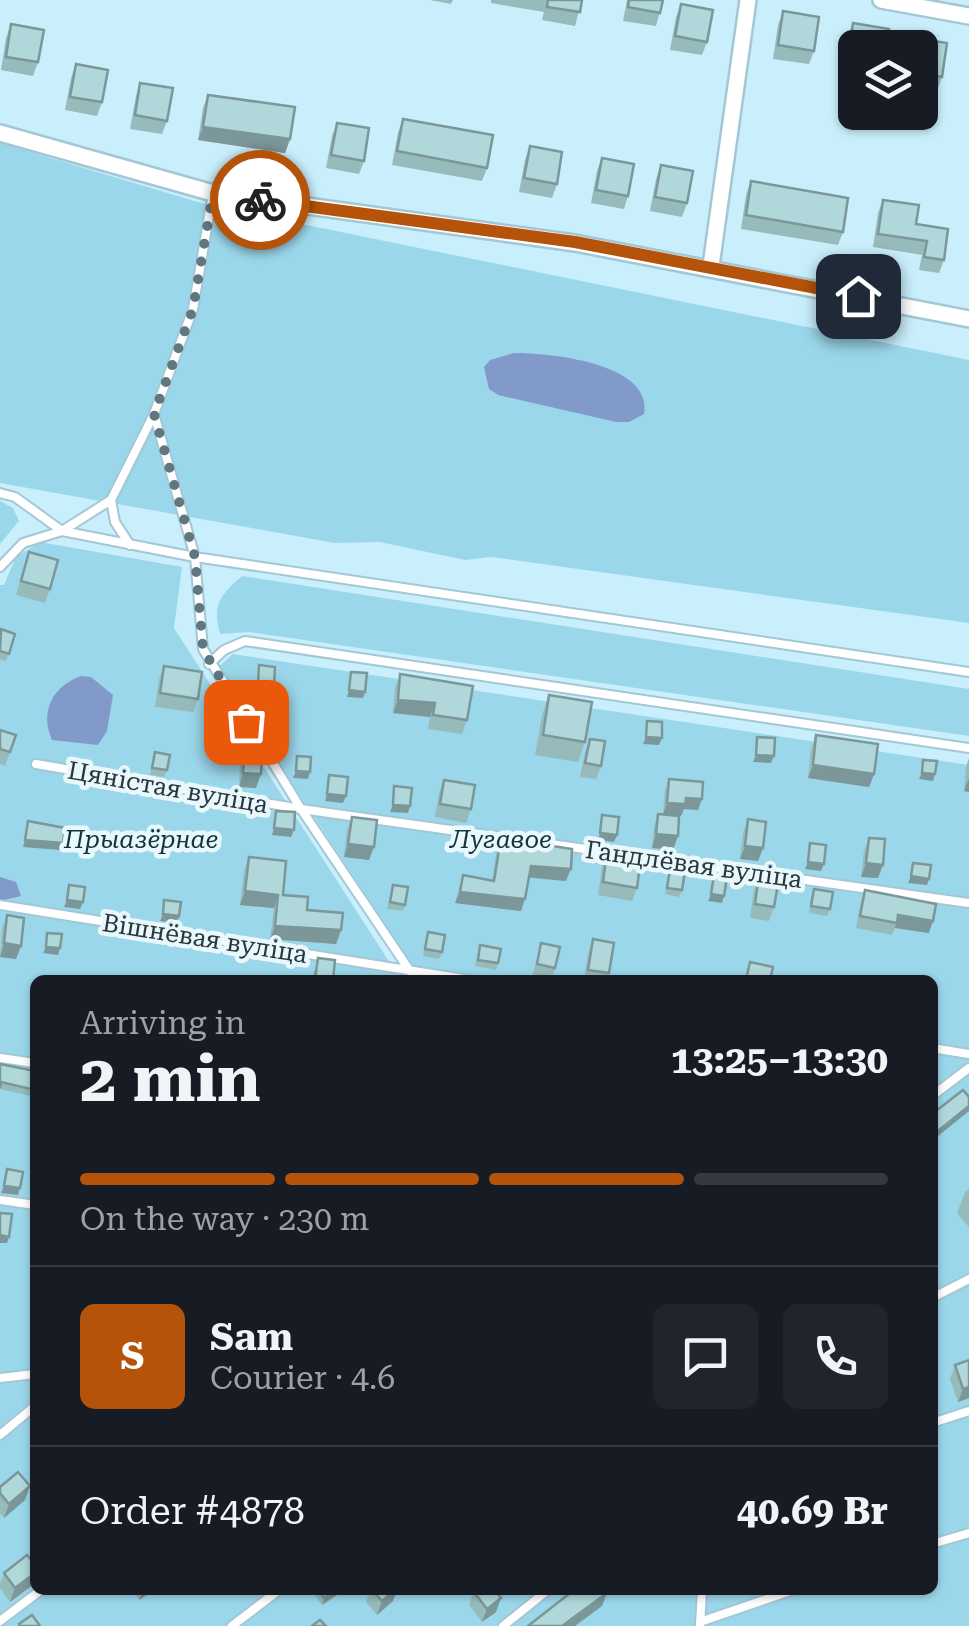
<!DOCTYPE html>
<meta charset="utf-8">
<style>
body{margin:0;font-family:"Roboto Serif",serif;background:#20242c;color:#f1f3f6;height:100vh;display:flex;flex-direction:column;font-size:38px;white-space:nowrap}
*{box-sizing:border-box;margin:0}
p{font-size:32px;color:#9ea1a6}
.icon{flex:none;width:55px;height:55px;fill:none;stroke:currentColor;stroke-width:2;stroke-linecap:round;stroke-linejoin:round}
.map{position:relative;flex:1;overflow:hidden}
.details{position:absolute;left:30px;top:975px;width:908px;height:620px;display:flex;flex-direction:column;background:#171b24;border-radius:15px;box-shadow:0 2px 8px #0004}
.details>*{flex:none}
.fabs{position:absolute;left:838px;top:30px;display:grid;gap:20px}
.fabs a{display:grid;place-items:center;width:100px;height:100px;border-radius:15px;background:#171b24;box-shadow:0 2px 8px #0004;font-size:50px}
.pin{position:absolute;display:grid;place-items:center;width:85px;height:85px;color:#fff;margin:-42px;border-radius:20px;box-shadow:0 5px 15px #0006}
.courier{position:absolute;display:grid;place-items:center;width:100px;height:100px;margin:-50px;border:8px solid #b45309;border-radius:50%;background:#fff;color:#222;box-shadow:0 2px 12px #0007}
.summary em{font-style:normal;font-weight:700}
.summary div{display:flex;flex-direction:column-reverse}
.summary{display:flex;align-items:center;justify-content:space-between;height:170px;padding:0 50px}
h1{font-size:65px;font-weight:700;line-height:75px}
.bar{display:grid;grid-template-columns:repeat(4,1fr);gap:15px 10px;align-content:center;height:120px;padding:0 50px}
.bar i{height:12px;border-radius:8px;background:#363941}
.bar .on{background:#b45309}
.bar p{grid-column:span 4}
.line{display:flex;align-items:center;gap:25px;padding:0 50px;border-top:2px solid #363941}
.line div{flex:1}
.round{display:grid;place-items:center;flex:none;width:105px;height:105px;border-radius:15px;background:#20242c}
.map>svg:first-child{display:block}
.green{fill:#9bd7eb}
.water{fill:#829ac9}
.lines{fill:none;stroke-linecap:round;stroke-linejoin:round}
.lane-casing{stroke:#a3c7d4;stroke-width:12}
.street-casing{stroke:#a3c7d4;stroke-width:20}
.lane{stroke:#fff;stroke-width:8}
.street{stroke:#fff;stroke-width:15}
.wall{fill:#97babb}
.shaded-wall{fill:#7b9799}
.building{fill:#b0d8da;stroke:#7b9799;stroke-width:2.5}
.done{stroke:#61777f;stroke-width:10;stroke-dasharray:0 18}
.route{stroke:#b45309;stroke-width:12}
.labels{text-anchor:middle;stroke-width:9;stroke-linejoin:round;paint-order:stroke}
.street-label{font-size:25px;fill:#29373c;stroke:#e9f8fd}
.park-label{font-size:25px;font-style:italic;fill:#13343e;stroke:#e9f8fd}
</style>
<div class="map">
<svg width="969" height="1626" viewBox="0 0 969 1626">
<rect width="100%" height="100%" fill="#caeffc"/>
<g class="green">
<path d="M0,143L208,205L969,360V623L491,557L465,560L380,542L335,543L0,483Z"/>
<path d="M0,501L13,508L19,521L0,544Z"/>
<path d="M40,542L182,567L174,628L401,980H35V1590H932V980H422L216,669L233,654L969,765V1626H0V585H4L16,557Z"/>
<path d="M242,576L969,689V736L249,632L220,634C212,605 220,595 242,576Z"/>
</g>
<g class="water">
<path d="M514,353C550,353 653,363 644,414L629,422H616L498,395L489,389L484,367L490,360Z"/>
<path d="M81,676L91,677L113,695L107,731L98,745L52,740C39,711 53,686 81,676Z"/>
<path d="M0,877L16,882L21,896L0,901Z"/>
</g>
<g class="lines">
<g class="lane-casing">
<g id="lane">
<path d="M213,193L193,309L154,414L195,557L203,649L301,809L416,980"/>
<path d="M0,493L15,497L62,531L111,500L154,414"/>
<path d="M111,500L115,522L130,545"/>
<path d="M0,567L23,543L62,531L195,557L969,672"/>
<path d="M209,664L224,650L245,641L969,748"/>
<path d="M36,764L301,809L969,903"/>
<path d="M0,905L470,980"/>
<path d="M932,1048L969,1054"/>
<path d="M0,1058L35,1063"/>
<path d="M932,1096L969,1068"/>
<path d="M0,1200L35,1205"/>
<path d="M932,1298L969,1279"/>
<path d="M0,1378L35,1374"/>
<path d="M932,1423L969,1411"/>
<path d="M0,1435L35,1406"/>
<path d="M932,1544L969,1533"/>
<path d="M0,1621L41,1590"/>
<path d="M700,1622L793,1590"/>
<path d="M700,1625L702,1590"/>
<path d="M232,1626L279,1590"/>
<path d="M503,1626L548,1590"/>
</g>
</g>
<g class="street-casing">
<g id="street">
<path d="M881,0L969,16"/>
<path d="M0,133L213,193L575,243L969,319"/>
<path d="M711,266L748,0"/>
</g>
</g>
<use href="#lane" class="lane"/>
<use href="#street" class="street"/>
</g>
<g class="wall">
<path d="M430,0H453L451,4Z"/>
<path d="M491,0H582L575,26L542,20L544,12L491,3Z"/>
<path d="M627,0H663L656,26L623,21Z"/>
<path d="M681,4L707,42L702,55L670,50L676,17Z"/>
<path d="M783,11L814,51L809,64L773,59L778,25Z"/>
<path d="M853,23L889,29L888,34L947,43L942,77L937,91L920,87V48H855V74L843,71L848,37Z"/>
<path d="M11,24L38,62L33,76L1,70L6,38Z"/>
<path d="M76,64L102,102L97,116L65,110L71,78Z"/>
<path d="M140,83L167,121L162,134L130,129L136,96Z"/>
<path d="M208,95L290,139L285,153L198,140L203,108Z"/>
<path d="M403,119L487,168L482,181L392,165L398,133Z"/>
<path d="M337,123L364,161L359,174L326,168L332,136Z"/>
<path d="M530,146L557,184L552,198L519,192L525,160Z"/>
<path d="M602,158L628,196L624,209L591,203L597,171Z"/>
<path d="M661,165L687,203L682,217L650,211L656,179Z"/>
<path d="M751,181L843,232L838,245L741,229L746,195Z"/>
<path d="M883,200L916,224L944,260L939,273L919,270L922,255L873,247L878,213Z"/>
<path d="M29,552L50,589L45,603L16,595Z"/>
<path d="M0,633L15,634L6,661L0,659Z"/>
<path d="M164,666L198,699L193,712L155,707L159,679Z"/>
<path d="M400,674L467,720L462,734L428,729L430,717L393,713L395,688Z"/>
<path d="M549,695L585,742L578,762L535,755L542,715Z"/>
<path d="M0,730L16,735L5,766L0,764Z"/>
<path d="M816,735L874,774L869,787L808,778L811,749Z"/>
<path d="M590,739L601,766L596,779L580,777L585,752Z"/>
<path d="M245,749L256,788L239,787L240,763Z"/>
<path d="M155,752L167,770L164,777L150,775Z"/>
<path d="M969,758V792L964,791L966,767Z"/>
<path d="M669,779L698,810L684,809L681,816L668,815L673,850L652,848L654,827L658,814H663L665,790Z"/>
<path d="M444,780L471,809L466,823L435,817L439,793Z"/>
<path d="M352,817L369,860L344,857L347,830Z"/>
<path d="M748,819L763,848L758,861L740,859L743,833Z"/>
<path d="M501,838L566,881L529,878L521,911L455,903L463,875L492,881L497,849Z"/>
<path d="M869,838L878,878L861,877L864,851Z"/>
<path d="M607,852L637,888L632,901L598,895L602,866Z"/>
<path d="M249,857L283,895L341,930L336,944L270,939L274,908L240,905L244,871Z"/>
<path d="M670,869L682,890L679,897L665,894Z"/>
<path d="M759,875L774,907L769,921L750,918L754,889Z"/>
<path d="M393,885L405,905L403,911L387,909Z"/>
<path d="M814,889L830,909L827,916L809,913Z"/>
<path d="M865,890L929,933L895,928L892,935L856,928L861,902Z"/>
<path d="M7,915L21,946L16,959L0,957L2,929Z"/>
<path d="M428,932L442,952L439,959L423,956Z"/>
<path d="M593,939L609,973L606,980H584L588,953Z"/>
<path d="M541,943L555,968L551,980L532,977Z"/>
<path d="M480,945L498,963L496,970L475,966Z"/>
<path d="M318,958L333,980H312Z"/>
<path d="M0,1064L35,1071V1097L0,1089Z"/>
<path d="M969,1189V1227L957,1213L965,1192Z"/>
<path d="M955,1365L969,1398L958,1402L950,1379Z"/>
<path d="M0,1487L25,1500L4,1518L0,1513Z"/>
<path d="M35,1565L34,1584L10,1602L0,1588V1583L4,1573Z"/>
<path d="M133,1590H155L139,1600Z"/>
<path d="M311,1590H339L337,1595L322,1605Z"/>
<path d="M371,1590H397L393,1601L377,1615L366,1602Z"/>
<path d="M474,1592L496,1612L482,1622L469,1605Z"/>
</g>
<g class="shaded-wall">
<path d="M203,127L290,139L285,153L198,140Z"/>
<path d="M258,684L274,685L271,692L255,691Z"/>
<path d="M349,690L365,692L363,698L347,697Z"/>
<path d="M398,700L435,703L430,717L393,713Z"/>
<path d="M646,737L662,738L659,745L643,744Z"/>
<path d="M756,755L774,756L771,763L753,762Z"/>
<path d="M813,765L874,774L869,787L808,778Z"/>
<path d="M296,771L310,772L308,779L293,778Z"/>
<path d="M243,773L261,774L256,788L239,787Z"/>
<path d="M922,773L935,774L933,781L919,779Z"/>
<path d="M969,778V792L964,791Z"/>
<path d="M327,794L346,796L343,803L325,801Z"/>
<path d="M686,798L702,799L698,810L684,809L681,816L663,814L667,803Z"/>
<path d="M393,805L410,806L408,813L390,812Z"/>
<path d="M274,828L294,830L291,837L272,835Z"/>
<path d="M600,833L617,835L614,842L598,840Z"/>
<path d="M656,834L678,836L673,850L652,848Z"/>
<path d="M25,840L63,843L60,850L23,847Z"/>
<path d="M348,844L374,847L369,860L344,857Z"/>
<path d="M745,846L763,848L758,861L740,859Z"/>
<path d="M808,862L824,864L821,871L805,869Z"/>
<path d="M866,863L883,865L878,878L861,877Z"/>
<path d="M531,866L571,869L566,881L527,877Z"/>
<path d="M911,876L929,879L927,885L908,883Z"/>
<path d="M245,891L278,895L274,908L240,905Z"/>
<path d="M460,892L525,899L521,911L455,903Z"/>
<path d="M711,894L724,896L722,903L708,901Z"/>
<path d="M67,900L83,902L80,909L64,907Z"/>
<path d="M163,914L179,916L177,923L160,921Z"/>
<path d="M898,915L933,921L929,933L895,928Z"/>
<path d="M275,926L341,930L336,944L270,939Z"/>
<path d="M4,943L21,946L16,959L0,957Z"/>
<path d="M46,947L60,948L58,955L43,953Z"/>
<path d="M969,1106V1111L932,1141L933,1135Z"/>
<path d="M4,1186L20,1188L18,1195L1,1193Z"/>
<path d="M0,1235L9,1237L7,1243H0Z"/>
<path d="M969,1387V1398L958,1402L963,1389Z"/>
<path d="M30,1486L25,1500L4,1518L9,1504Z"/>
<path d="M35,1573L34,1584L10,1602L15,1588Z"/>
<path d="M143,1590H155L139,1600Z"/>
<path d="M336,1590H339L337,1595L322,1605L324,1598Z"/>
<path d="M395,1590H397L393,1601L377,1615L382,1601Z"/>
<path d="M607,1593L602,1606L575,1626H562Z"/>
<path d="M501,1598L496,1612L482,1622L487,1609Z"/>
</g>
<g class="building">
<path d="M548,0H582L580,12L547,7Z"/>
<path d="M629,0H663L660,13L628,7Z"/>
<path d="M681,4L713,10L707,42L675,36Z"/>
<path d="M783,11L819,17L814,51L778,45Z"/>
<path d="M853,23L889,29L888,34L947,43L942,77L920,72V48H855V59L848,57Z"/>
<path d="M11,24L44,30L38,62L6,57Z"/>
<path d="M76,64L108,70L102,102L70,97Z"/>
<path d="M140,83L173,88L167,121L135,115Z"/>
<path d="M208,95L295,107L290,139L203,127Z"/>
<path d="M403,119L493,135L487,168L397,151Z"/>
<path d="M337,123L369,128L364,161L331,155Z"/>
<path d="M530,146L562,152L557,184L524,178Z"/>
<path d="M602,158L634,164L628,196L596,190Z"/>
<path d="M661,165L693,171L687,203L655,197Z"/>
<path d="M751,181L848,198L843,232L746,215Z"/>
<path d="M883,200L919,205L916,224L948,229L944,260L924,257L927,241L878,234Z"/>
<path d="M29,552L58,560L50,589L21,581Z"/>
<path d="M1,629L15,634L9,654L0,651Z"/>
<path d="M259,665L275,667L274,685L258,684Z"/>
<path d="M164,666L202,672L198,699L160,693Z"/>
<path d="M351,672L367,673L365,692L349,690Z"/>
<path d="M400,674L473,686L467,720L433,715L435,703L398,700Z"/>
<path d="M549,695L592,702L585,742L543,735Z"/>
<path d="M647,721L662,722V738L646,737Z"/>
<path d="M0,730L16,735L10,752L0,749Z"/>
<path d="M816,735L878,744L874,774L813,765Z"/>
<path d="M757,737L775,738L774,756L756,755Z"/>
<path d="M590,739L605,741L601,766L585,763Z"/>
<path d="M245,749L262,750L261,774L243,773Z"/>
<path d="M155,752L170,755L167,770L152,768Z"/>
<path d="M297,756L311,757L310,772L296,771Z"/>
<path d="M923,760L937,761L935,774L922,773Z"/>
<path d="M329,775L348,777L346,796L327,794Z"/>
<path d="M669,779L703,782L702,799L686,798L685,804L667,803Z"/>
<path d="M444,780L475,785L471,809L440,804Z"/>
<path d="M394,786L412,788L410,806L393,805Z"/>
<path d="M276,811L295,812L294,830L274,828Z"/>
<path d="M658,814L679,816L678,836L656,834Z"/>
<path d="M602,815L619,817L617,835L600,833Z"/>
<path d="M352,817L377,820L374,847L348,844Z"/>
<path d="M748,819L766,822L763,848L745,846Z"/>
<path d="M28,821L65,828L63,843L25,840Z"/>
<path d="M501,838L572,849L571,869L531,866L525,899L460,892L463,875L494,881Z"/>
<path d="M869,838L885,839L883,865L866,863Z"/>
<path d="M810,843L826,845L824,864L808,862Z"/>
<path d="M607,852L641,858L637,888L603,882Z"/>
<path d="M249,857L286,861L283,895L308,897L307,910L343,913L341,930L275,926L278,895L245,891Z"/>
<path d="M913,863L931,865L929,879L911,876Z"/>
<path d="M670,869L685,871L682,890L667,888Z"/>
<path d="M714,875L727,877L724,896L711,894Z"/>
<path d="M759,875L779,878L774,907L755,904Z"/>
<path d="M69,885L85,887L83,902L67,900Z"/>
<path d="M393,885L408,887L405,905L390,902Z"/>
<path d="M814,889L833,892L830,909L811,906Z"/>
<path d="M865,890L936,904L933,921L898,915L897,923L860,916Z"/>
<path d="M164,900L181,902L179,916L163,914Z"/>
<path d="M7,915L24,918L21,946L4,943Z"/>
<path d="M428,932L445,935L442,952L425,949Z"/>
<path d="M47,933L62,934L60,948L46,947Z"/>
<path d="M593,939L614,943L609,973L588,970Z"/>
<path d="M541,943L560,947L555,968L537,964Z"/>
<path d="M480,945L501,949L498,963L478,960Z"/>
<path d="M318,958L335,960L333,980L315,979Z"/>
<path d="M750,962L773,967L770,980H746Z"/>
<path d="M371,977L386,978V980H371Z"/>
<path d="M0,1064L35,1071V1090L1,1082L0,1088Z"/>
<path d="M963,1090L969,1097V1106L933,1135L932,1114Z"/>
<path d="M7,1169L23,1172L20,1188L4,1186Z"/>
<path d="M0,1213L12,1214L9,1237L0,1235Z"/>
<path d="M969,1360V1387L963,1389L955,1365Z"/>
<path d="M18,1472L30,1486L9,1504L0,1493V1487Z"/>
<path d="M27,1555L35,1565V1573L15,1588L4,1573Z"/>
<path d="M319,1590H336L324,1598Z"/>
<path d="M372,1590H395L382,1601Z"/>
<path d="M476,1590H495L501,1598L487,1609L474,1592Z"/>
<path d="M574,1590H605L607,1593L562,1626H528Z"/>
<path d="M32,1615L40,1626H20L19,1624Z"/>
<path d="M320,1620L326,1626H312Z"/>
</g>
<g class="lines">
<path class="done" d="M246,722L203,649L195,557L154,414L193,309L213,193L260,200"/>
<path class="route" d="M260,200L575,242L858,296"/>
</g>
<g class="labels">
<g class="street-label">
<text transform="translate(168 787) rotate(10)" y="9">Цяністая вуліца</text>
<text transform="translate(694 864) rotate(8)" y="9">Гандлёвая вуліца</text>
<text transform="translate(205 938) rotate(9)" y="9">Вішнёвая вуліца</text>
</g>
<g class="park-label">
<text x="141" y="848">Прыазёрнае</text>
<text x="501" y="848">Лугавое</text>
</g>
</g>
</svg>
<div class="fabs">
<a><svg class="icon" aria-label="layers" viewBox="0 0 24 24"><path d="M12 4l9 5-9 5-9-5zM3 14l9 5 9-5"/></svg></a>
</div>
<div class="pin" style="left:246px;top:722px;background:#ea580c"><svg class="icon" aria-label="bag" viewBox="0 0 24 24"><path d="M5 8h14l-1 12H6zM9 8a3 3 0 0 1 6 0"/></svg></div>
<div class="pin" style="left:858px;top:296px;background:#1f2937"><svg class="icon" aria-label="home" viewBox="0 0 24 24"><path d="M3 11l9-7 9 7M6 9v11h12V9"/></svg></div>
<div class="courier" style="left:260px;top:200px"><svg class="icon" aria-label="bike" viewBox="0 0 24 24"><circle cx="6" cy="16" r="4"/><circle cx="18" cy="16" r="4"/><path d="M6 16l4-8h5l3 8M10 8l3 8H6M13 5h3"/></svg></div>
<section class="details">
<div class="summary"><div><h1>2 min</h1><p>Arriving in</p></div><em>13:25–13:30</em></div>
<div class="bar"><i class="on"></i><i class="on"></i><i class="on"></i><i></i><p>On the way · 230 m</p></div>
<div class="line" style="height:180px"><b class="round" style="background:#b45309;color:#fff">S</b><div><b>Sam</b><p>Courier · 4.6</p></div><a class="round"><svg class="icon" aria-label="chat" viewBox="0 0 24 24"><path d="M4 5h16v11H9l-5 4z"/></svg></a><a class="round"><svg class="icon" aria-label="phone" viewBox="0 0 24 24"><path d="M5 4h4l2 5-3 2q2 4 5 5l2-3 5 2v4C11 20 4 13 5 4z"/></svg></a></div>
<div class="line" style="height:130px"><div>Order #4878</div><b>40.69 Br</b></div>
</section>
</div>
